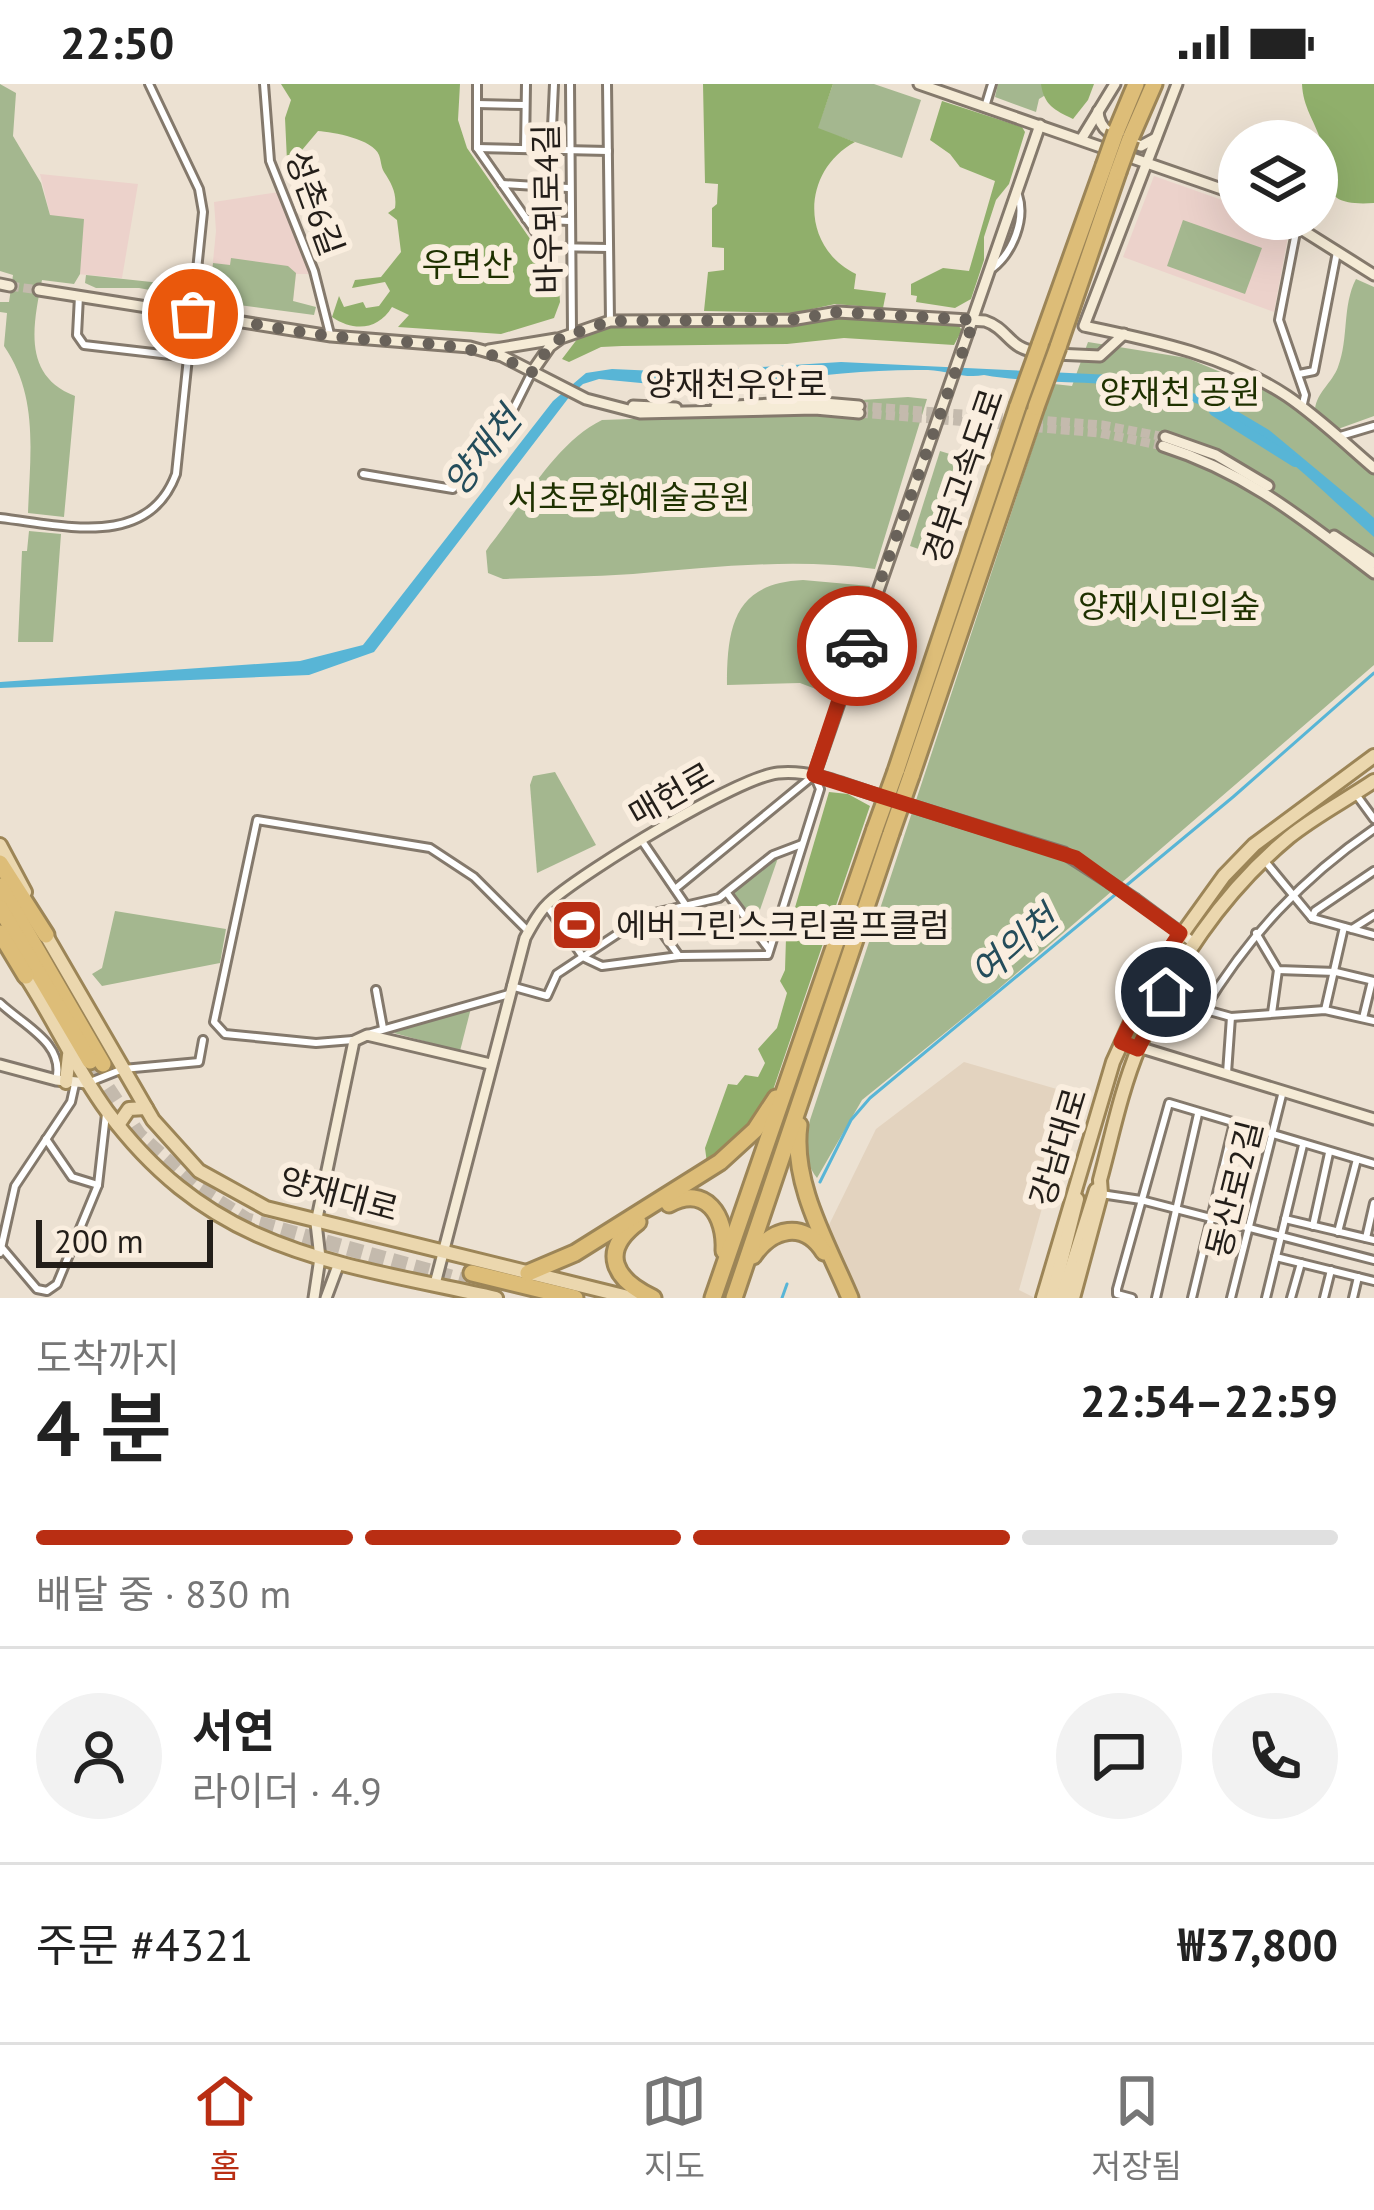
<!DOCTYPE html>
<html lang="ko">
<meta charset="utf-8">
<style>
body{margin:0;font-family:"PT Sans","Noto Sans KR",sans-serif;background:#f2f2f2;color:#222;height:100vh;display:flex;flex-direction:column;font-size:45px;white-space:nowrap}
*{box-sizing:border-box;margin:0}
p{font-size:39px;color:#767676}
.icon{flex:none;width:66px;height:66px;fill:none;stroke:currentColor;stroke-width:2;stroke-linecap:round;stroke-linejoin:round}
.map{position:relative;height:1214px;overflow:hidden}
.sheet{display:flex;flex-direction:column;background:#fff;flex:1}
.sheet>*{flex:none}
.controls{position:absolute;left:1218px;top:36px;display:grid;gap:24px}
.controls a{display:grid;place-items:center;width:120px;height:120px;border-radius:50%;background:#fff;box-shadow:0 12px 48px #0002;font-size:60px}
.scale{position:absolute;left:36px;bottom:30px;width:177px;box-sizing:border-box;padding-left:12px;border:6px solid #231e19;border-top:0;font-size:33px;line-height:42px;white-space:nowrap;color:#231e19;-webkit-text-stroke:9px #faeedf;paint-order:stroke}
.pin{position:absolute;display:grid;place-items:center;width:102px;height:102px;color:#fff;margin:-51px;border:6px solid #fff;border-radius:50%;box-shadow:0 3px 12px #0007}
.courier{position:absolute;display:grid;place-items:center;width:120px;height:120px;margin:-60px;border:9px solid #b92e13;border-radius:50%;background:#fff;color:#222;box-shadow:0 3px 15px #0007}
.overview em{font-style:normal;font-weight:600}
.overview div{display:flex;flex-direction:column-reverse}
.overview{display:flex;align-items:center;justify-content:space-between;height:204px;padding:0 36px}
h1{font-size:78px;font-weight:600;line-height:90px}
.bar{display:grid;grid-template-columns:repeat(4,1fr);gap:18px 12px;align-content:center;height:144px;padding:0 36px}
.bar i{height:15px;border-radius:9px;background:#e0e0e0}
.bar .active{background:#b92e13}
.bar p{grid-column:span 4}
.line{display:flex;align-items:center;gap:30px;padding:0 36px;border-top:3px solid #e0e0e0}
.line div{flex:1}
.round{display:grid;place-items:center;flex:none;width:126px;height:126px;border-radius:63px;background:#f2f2f2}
.status{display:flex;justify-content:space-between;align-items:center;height:84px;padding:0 60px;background:#fff;direction:ltr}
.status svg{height:33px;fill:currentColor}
.dock{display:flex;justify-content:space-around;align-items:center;height:168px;border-top:3px solid #e0e0e0;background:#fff;font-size:33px;color:#767676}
.dock a{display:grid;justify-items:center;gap:6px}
.dock .active{color:#b92e13}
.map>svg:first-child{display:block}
.built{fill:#e3d3bf}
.education{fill:#ecd2cb}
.green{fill:#a4b78f}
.forest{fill:#90af6b}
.water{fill:#58b5d6}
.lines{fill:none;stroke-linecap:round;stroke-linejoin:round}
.stream{stroke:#58b5d6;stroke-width:3}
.river{stroke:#58b5d6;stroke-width:10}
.secondary-tunnel{stroke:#c4baad;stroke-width:9;stroke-dasharray:9 4.5;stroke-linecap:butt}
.highway-tunnel{stroke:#c4baad;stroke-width:15;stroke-dasharray:15 8;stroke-linecap:butt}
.street-casing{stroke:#84796c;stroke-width:12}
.secondary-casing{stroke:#84796c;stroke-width:15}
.primary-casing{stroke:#9c8557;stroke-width:18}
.highway-casing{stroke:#9c8557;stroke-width:21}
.street{stroke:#fff;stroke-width:6}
.secondary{stroke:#f5ebd6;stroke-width:9}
.primary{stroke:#ebd7ae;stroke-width:12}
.highway{stroke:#ddbd78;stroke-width:15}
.secondary-bridge-casing{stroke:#84796c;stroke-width:15;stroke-linecap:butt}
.highway-bridge-casing{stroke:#9c8557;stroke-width:21;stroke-linecap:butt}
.secondary-bridge{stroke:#f5ebd6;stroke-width:9}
.highway-bridge{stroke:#ddbd78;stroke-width:15}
.done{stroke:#69625a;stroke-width:12;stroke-dasharray:0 21.6}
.route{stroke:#b92e13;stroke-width:15}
.labels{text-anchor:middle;stroke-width:12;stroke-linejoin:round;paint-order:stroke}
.street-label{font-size:33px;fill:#231e19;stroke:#faeedf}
.park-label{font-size:33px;fill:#1e3100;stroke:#faeedf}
.poi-label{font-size:33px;fill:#231e19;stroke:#faeedf;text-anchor:start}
.water-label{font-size:36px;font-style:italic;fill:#244d5b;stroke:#faeedf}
</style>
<div class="status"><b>22:50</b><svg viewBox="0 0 49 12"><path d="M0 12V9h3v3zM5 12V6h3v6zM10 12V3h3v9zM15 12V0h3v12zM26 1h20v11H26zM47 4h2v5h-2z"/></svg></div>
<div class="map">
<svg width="1374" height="1214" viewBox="0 0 1374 1214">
<rect width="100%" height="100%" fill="#ece1d2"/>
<path class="built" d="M964,978L1074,1010L1019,1206L1035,1214H856L827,1145L876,1045Z"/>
<g class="education">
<path d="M40,90L138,100L122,194L43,187L50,131Z"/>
<path d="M1154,92L1239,122V135H1269L1289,147L1274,228L1123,173Z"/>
<path d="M279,108L312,190H296L293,218L210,208L216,147L214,118Z"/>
</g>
<g class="green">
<path d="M0,0L16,9L13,52L41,99L50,131L84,135L80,190L74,200L42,196C33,241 22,292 75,312L64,433L28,429C30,369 39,313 4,262L7,229L0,228V218H9L13,191L0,187Z"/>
<path d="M833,0H874L921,16L902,74L817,45Z"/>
<path d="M998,0H1053L1052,7L1039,15L1036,28L995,13Z"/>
<path d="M1183,136L1262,164L1245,210L1167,182Z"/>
<path d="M231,174L288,182L296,189L293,217L316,223L314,231L216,218L210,208L213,179L230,181Z"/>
<path d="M86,191L189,202V205L182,212L139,204H96L85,199Z"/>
<path d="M1356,195L1374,203V332L1338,345L1315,325C1317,308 1332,299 1338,283C1349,254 1342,222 1356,195Z"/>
<path d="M1088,258L1187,274L1278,312L1374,385V581L988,914L862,1016L817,1094C803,1076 805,1058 810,1036L1054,300L1072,302Z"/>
<path d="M908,313L927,315L875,485C794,474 714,483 633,490C590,493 546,493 503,495L488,489L486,467L490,461C523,420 555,359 602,336L806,329L859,333L861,316Z"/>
<path d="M940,367L963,374L933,470L910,462Z"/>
<path d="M29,447L61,450L53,558H18L22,467H27Z"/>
<path d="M803,496L870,502L829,610L800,599L727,601C727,541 735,499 803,496Z"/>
<path d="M555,688L596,761L537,789L530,701L533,692Z"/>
<path d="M779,771L754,843L730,811Z"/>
<path d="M115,827L226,845L220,879L102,902L92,890L102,884Z"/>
<path d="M471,924L460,967L394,949L396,947Z"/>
</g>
<g class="forest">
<path d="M281,0H460L458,36L467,64L544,175L558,189L560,218L554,234L501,250L398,243L409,231L392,223C378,246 354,248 332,233L339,212L344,223L363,218L366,224L379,222L390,207L385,198L352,204L355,196L381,193L401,168L397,136L388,129L395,124C397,110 392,100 384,88C381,83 381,76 379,71C373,55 333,48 318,47L297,72L287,77L285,34L291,16Z"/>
<path d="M703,0H833L818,44L855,58C801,87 800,163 856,190L854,205L886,209L883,224L835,220L794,229L704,227L708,188L724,186V164L712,163V124L717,120L718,100L705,99Z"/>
<path d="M1041,0H1094L1088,16L1073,35C1054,26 1044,21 1041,0Z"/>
<path d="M1302,0H1374V119C1315,123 1333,97 1321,57C1314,36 1303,23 1302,0Z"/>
<path d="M942,17L1022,43L1025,48L1009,100L996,116L984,153V176L971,215L955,224L916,218L917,212L911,211V200L943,184L969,187L995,97L960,83L950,70L930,56Z"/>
<path d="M841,233L958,241L962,246L954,261L844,254L787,260L622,262L601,263L569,278L562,275L578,254L611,243L794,242Z"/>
<path d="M829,708L848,710L870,722L772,1009L759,1037L707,1079L705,1064L728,1000L737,1001L745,991L758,993L765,979L758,965L777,944L787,909L780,897L785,886L786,854Z"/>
</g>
<path class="water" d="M841,278L1133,292L1220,317L1269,346L1364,425L1374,434V453C1305,392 1246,325 1152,306C1097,295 1040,301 984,291C965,295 948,287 928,286C874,285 822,291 768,297C747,300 733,294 714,306L599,295L583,300L570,312L374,568L309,591L0,604V598L300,577L363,561L553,317L586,289L612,285L679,288Z"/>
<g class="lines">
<g class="stream">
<path d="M820,1098L851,1036L870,1014L1233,713L1374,589"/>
<path d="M782,1214L787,1200"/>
</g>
<path class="river" d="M1214,327L1295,378"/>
<g class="secondary-tunnel">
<path d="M10,202L39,206"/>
<path d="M859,322L1102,341L1165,353"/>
<path d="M859,329L1100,349L1163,362"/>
</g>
<path class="highway-tunnel" d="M95,985L139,1051L196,1103L247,1136L469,1198"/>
<g class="street-casing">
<g id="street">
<path d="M264,0L270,77L314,187L330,250"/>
<path d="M477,0V64L546,163L609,164"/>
<path d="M570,0L572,248"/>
<path d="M607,0L610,237"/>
<path d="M477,20L525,21"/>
<path d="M985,23L992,0"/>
<path d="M477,64L608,67"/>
<path d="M525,65L526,0"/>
<path d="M551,66L554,0"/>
<path d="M502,100L568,104"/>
<path d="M526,135L569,137"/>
<path d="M1297,143L1279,236L1305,311L1302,324"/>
<path d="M993,184C1013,168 1026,135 1018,111"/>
<path d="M79,212L77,251L84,261L188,273"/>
<path d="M1299,290L1314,287L1337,168"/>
<path d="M1337,353L1374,342"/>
<path d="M363,390L453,405L508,336L532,288"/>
<path d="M0,434C63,441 148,466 176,390L203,128L199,105L149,0"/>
<path d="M1355,709L1374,735"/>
<path d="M642,757L687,823"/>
<path d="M1264,776L1312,834L1374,851"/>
<path d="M727,809L768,864"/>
<path d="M547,822L583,873L602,882L679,872L768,871L820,705L814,691L675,805"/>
<path d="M650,831L679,872"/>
<path d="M1312,834L1315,827L1374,787"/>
<path d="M1352,845L1374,831"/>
<path d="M1256,849L1278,886L1336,888L1374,897"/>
<path d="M511,902L547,912L557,890L646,831L719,814L773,771L802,760"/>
<path d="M0,919C23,941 66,960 56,996"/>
<path d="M1184,920L1231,933L1325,926L1374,937"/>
<path d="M379,923L376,906L383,944"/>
<path d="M1325,926L1344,843"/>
<path d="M1203,927C1248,853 1302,794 1374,745"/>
<path d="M1272,929L1278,886"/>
<path d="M1363,934L1372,897"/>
<path d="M368,950L509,910"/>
<path d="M353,956L316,959L225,950L214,938L257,736L430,764L474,793L528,847"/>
<path d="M1227,989L1231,933"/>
<path d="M90,998L123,985L199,978L203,956"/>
<path d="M46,1055L72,1093L98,1101"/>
<path d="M1101,1110L1141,1116L1374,1176"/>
<path d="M1285,1135L1374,1156"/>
<path d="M1313,1142L1329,1069"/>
<path d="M1338,1148L1357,1075"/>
<path d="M1366,1154L1374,1119"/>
<path d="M3,1165L37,1205L47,1207L57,1200L98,1101L106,1030"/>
<path d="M0,1169L15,1102L71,1018L75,1000"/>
<path d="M1276,1173L1374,1197"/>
<path d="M1132,1214L1117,1210V1205L1169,1019L1374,1080"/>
<path d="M1156,1214L1198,1030"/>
<path d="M1192,1214L1234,1039"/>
<path d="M1231,1214L1283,1007"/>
<path d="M1266,1214L1303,1061"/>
<path d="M1291,1214L1301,1179"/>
<path d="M1324,1214L1331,1186"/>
<path d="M1353,1214L1358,1193"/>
</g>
</g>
<g class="secondary-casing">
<g id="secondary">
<path d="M919,0L1239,111"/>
<path d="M1177,0L1084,242C1156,257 1225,271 1287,312C1318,333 1346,360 1374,384"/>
<path d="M1098,27C1099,51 1121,54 1141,62L1156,54"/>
<path d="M1082,54L1115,0"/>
<path d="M1285,135L1374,191"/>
<path d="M0,200L10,202"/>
<path d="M39,206L331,252L470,263L502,272L586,315L640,329L815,325L859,329"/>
<path d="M489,266L556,255"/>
<path d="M1055,270L1100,272L1124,250"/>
<path d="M532,288L550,262L561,254L610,237L791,236L838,228L985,237C1009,245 1008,265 1038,268"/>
<path d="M633,322L676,324"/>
<path d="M716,323L812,318L859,322"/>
<path d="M1165,353L1216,371L1268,402"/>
<path d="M1163,362C1248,389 1304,436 1374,489"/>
<path d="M1334,452L1374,479"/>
<path d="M814,691L1040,41"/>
<path d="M902,719L1064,769L1109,798"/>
<path d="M1136,816L1194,859"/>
<path d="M1122,958L1374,1035"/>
<path d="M0,981L56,996L87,999"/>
<path d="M435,1200L525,854C532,841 540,826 552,816C585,787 738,693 778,689C815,685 852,704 886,714"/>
<path d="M314,1214L320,1174L316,1139L354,957L367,951L490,980"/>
<path d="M326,1214L339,1179"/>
</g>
</g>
<g class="primary-casing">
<g id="primary">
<path d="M0,761L25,808"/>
<path d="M44,848L153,1036L199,1087L266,1124L632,1214"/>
<path d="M21,885C52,931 74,982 107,1027C213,1170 335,1178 496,1214"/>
<path d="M66,998L69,971"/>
<path d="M118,1041L129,1025L146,1024"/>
<path d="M1043,1214L1113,978L1152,892L1224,792L1254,761L1374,672"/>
<path d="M1052,1214L1077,1115"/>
<path d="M1062,1214L1096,1106"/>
<path d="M1073,1214L1101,1110L1100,1096C1112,1052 1121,1006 1139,963C1171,884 1223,808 1289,753C1315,732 1346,716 1374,697"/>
</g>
</g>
<g class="highway-casing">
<g id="highway">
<path d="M1116,48L1136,0"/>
<path d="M1130,55L1154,0"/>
<path d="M1040,261L1104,82"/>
<path d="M1058,263L1118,88"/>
<path d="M896,687L1018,322"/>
<path d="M911,692L1036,323"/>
<path d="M0,779L46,851"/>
<path d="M0,802L103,980"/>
<path d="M0,824L90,977"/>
<path d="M0,849L26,892"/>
<path d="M799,1041C791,1100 828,1161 850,1214"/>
<path d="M669,1120C706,1100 726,1132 724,1167"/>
<path d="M638,1138C598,1168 615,1196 653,1214"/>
<path d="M753,1172C772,1144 804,1136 824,1168"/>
<path d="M472,1189L575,1214"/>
<path d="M528,1189L575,1169L720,1078L755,1046L776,1014"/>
<path d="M713,1214L875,745"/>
<path d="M734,1214L891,749"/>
</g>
</g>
<use href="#street" class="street"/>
<use href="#secondary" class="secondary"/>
<use href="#primary" class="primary"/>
<use href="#highway" class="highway"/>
<g class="secondary-bridge-casing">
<path id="secondary-bridge" d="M1109,798L1136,816"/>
</g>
<g class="highway-bridge-casing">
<g id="highway-bridge">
<path d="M1104,82L1116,48"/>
<path d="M1118,88L1130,55"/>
<path d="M1018,322L1040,261"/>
<path d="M1036,323L1058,263"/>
<path d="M875,745L896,687"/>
<path d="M891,749L911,692"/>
</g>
</g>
<use href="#secondary-bridge" class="secondary-bridge"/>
<use href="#highway-bridge" class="highway-bridge"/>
</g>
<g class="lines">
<path class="done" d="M193,230C240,236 285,247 332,252C401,261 468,253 532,288L550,262L561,254L610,237L791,236L838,228L974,236L857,562"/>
<path class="route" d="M857,562L814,691L1076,774L1180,849L1152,892L1121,958L1138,965L1166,908"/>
</g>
<defs>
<g id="stadium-square" transform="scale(2.7)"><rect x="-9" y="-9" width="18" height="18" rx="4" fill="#b92e13" stroke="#faeedf"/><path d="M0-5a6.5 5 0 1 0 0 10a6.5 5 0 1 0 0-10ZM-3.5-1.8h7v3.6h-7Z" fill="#fff"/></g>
</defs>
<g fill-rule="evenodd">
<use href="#stadium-square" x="577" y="841"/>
</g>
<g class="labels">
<g class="street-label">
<text transform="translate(315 119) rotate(70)" y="12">성촌6길</text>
<text transform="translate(547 125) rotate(-91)" y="12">바우뫼로4길</text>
<text x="736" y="312">양재천우안로</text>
<text transform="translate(963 392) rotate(-71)" y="12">경부고속도로</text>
<text transform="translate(671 710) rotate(-30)" y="12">매헌로</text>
<text transform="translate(1058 1063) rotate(-73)" y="12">강남대로</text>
<text transform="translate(1234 1105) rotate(-76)" y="12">동산로2길</text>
<text transform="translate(339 1110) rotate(15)" y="12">양재대로</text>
</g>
<g class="park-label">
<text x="467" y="192">우면산</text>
<text x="1180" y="320">양재천 공원</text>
<text x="629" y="425">서초문화예술공원</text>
<text x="1169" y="534">양재시민의숲</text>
</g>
<g class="poi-label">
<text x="616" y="853">에버그린스크린골프클럼</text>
</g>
<g class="water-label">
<text transform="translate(482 367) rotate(-52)" y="13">양재천</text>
<text transform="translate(1014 861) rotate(-40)" y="13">여의천</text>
</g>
</g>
</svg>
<div class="controls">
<a><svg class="icon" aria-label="layers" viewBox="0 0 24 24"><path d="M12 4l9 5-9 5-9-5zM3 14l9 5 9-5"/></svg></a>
</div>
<div class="scale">200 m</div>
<div class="pin" style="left:193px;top:230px;background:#ea580c"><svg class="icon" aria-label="bag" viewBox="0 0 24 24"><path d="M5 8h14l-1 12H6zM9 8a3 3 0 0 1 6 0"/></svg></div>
<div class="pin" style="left:1166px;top:908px;background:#1f2937"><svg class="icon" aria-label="home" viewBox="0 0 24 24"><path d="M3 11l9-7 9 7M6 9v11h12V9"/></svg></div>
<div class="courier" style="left:857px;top:562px"><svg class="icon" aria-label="car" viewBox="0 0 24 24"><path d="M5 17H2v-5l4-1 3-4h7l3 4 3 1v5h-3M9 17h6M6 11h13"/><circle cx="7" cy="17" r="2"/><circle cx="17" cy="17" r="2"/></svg></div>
</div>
<section class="sheet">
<div class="overview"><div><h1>4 분</h1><p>도착까지</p></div><em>22:54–22:59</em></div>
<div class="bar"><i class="active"></i><i class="active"></i><i class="active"></i><i></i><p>배달 중 · 830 m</p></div>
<div class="line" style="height:216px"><a class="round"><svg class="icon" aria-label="person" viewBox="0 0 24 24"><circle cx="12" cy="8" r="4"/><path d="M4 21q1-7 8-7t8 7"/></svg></a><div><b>서연</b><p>라이더 · 4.9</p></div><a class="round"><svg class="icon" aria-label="chat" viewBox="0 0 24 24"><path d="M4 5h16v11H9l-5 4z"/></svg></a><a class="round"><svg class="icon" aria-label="phone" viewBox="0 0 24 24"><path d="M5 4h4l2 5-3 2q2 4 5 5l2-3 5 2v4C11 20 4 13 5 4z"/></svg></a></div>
<div class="line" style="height:156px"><div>주문 #4321</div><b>₩37,800</b></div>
</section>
<nav class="dock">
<a class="active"><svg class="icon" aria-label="home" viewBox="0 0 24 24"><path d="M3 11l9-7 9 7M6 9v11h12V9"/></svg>홈</a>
<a><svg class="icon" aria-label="map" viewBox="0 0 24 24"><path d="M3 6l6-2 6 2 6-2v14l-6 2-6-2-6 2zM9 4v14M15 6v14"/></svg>지도</a>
<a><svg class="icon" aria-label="saved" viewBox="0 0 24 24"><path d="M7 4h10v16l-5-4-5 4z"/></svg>저장됨</a>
</nav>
